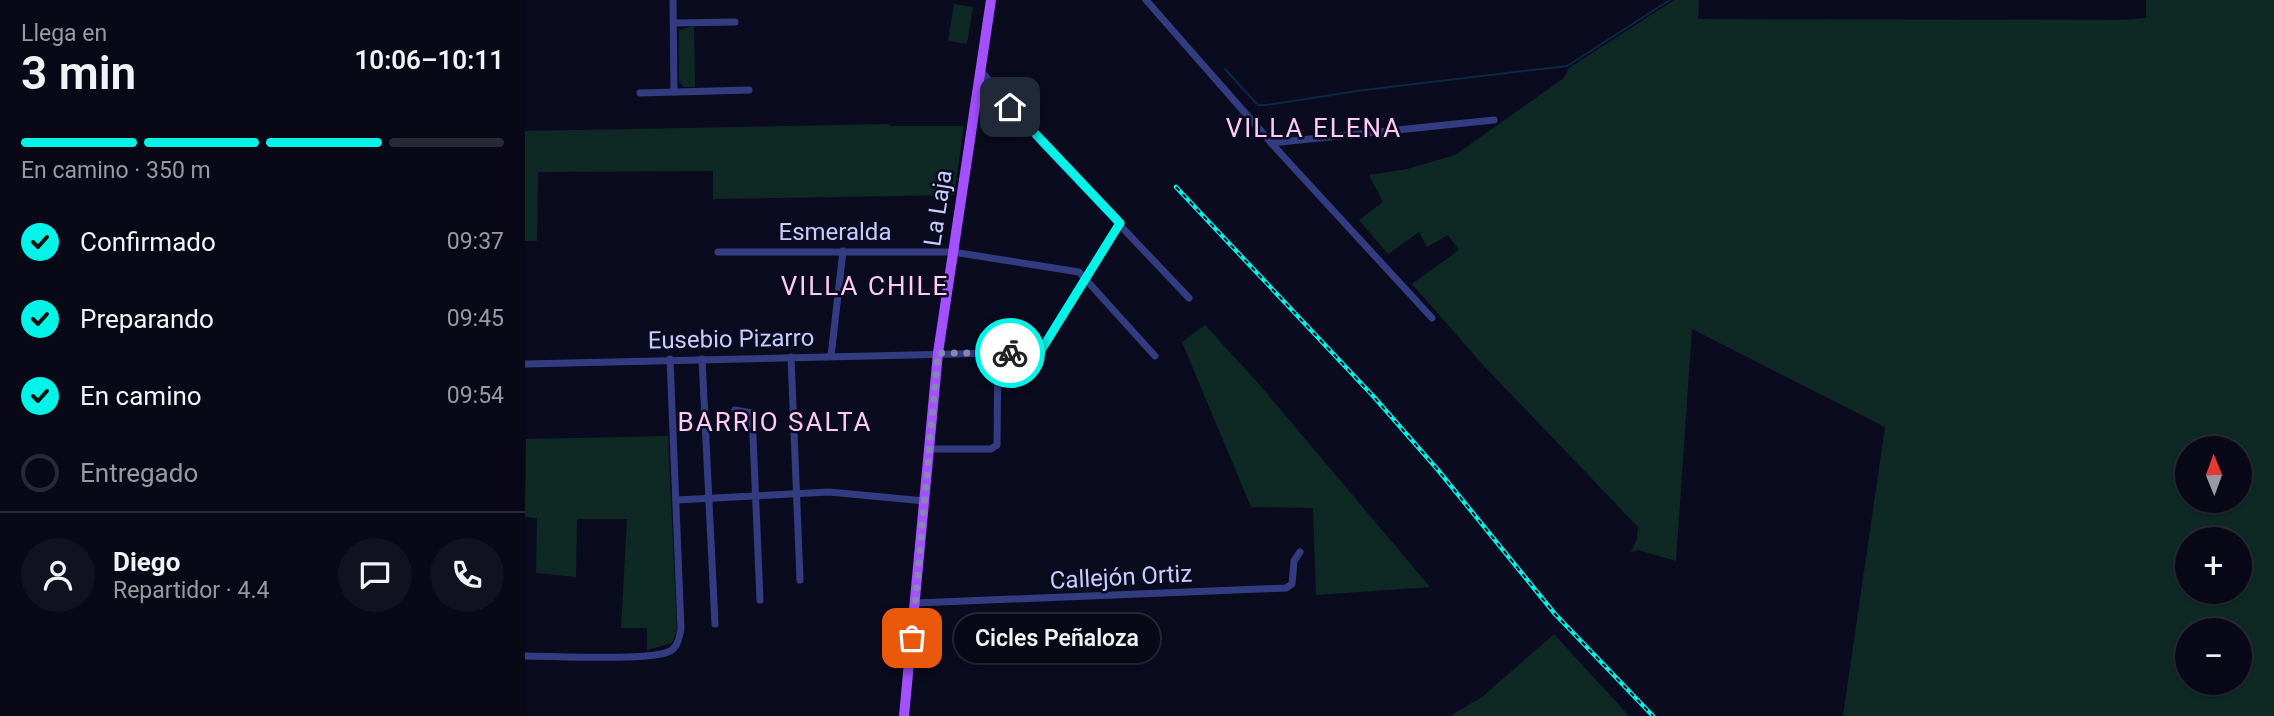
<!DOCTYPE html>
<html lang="es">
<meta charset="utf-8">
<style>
body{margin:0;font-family:Roboto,sans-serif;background:#111120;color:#f1f3f6;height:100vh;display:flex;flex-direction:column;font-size:26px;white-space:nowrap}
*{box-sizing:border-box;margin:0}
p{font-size:23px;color:#989aa1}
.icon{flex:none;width:38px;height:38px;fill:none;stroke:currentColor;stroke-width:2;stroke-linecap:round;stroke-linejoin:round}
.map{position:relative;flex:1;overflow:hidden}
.side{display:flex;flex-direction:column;background:#080817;width:525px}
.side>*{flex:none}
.needle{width:46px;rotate:359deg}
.tools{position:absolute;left:1650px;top:436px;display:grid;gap:14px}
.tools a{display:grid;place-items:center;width:77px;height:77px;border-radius:50%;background:#080817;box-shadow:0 2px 5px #0004,0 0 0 2px #292936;font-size:35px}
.pin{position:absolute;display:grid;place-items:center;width:60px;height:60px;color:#fff;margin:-30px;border-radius:14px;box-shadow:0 4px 10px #0006}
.courier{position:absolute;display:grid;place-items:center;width:70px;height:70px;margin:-35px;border:5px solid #00f4e7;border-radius:50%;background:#fff;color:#222;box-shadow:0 2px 9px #0007}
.bubble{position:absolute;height:49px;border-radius:24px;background:#080817;box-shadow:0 2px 5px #0004,0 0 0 2px #292936;font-size:23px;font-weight:600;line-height:49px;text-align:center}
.summary em{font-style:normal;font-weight:600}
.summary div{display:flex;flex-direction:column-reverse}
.summary{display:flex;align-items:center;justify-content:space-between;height:119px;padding:0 21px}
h1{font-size:46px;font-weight:600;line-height:52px}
.bar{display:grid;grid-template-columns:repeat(4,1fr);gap:10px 7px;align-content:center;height:84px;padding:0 21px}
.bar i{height:9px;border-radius:5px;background:#292936}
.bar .selected{background:#00f4e7}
.bar p{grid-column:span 4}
.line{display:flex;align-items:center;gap:18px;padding:0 21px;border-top:2px solid #292936}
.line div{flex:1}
.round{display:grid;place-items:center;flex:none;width:74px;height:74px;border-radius:37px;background:#111120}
ol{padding:0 21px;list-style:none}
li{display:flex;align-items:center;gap:21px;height:77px}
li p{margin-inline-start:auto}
li .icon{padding:7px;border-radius:50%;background:#00f4e7;color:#111;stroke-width:4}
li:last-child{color:#989aa1}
li i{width:38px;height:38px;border:4px solid #292936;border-radius:50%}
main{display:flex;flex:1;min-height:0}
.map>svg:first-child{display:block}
.green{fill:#0e2924;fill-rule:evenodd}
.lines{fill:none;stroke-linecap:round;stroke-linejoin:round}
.stream{stroke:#092945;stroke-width:2}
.minor{stroke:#333c81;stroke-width:7}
.major{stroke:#a350ff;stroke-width:10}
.rail-casing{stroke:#00f4e7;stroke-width:4.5}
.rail{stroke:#0b0b1f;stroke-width:2;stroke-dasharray:5;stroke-linecap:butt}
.done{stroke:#8688b1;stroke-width:7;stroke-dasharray:0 12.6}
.route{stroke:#00f4e7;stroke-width:9}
.labels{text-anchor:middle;stroke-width:5;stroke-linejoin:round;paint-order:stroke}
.street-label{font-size:24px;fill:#c9cbff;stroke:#0b0b1f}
.neighbourhood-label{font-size:26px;letter-spacing:2px;fill:#ffcbf4;stroke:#0b0b1f}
</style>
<main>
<section class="side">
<div class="summary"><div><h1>3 min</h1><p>Llega en</p></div><em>10:06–10:11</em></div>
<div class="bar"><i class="selected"></i><i class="selected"></i><i class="selected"></i><i></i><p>En camino · 350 m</p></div>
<ol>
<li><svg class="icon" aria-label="check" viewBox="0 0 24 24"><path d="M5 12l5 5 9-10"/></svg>Confirmado<p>09:37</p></li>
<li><svg class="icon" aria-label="check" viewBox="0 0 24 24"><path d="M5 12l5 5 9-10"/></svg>Preparando<p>09:45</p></li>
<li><svg class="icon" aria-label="check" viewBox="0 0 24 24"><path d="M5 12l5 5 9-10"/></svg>En camino<p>09:54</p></li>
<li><i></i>Entregado</li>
</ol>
<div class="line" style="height:126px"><a class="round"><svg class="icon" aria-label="person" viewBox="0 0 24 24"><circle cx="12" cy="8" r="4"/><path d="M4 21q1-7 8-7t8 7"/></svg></a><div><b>Diego</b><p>Repartidor · 4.4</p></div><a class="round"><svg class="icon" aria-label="chat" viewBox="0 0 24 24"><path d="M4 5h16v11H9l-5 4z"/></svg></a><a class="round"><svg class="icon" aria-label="phone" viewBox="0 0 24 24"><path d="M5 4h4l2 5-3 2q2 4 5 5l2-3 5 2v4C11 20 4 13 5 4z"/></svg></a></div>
</section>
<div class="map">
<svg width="1749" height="716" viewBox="0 0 1749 716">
<rect width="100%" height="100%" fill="#0b0b1f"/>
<g class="green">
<path d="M1149,0H1174L1173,19L1596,20L1621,18V0H1749V716H1318L1360,427L1167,329L1151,561L1113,550L1106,552L1112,539L1113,527L958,365L887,284L934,250L923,235L902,247L894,232L863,254L834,220L858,202L844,175L882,169L930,155L1039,78L1044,68ZM1662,448H1715V500H1662ZM1662,539H1715V592H1662ZM1662,630H1715V682H1662Z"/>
<path d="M429,4L448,7L442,44L423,41Z"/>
<path d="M169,26L170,87H158L154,80V30Z"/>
<path d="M362,124L366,126H439L429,195L188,199V171L13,172L12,241H0V131Z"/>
<path d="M680,325L733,383L905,587L791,595L788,508L726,507L657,342Z"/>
<path d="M143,436L152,629L147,643L122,650V628H96L102,519H52L51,577L11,573L12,518L0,517L1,439Z"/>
<path d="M1029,634L1104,716H925L957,697Z"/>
</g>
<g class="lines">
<path class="stream" d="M700,69L733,105H742L839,90L1042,66L1145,0"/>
<g class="minor">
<path d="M148,0L149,92"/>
<path d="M621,0L757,155L907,318"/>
<path d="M149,23L210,22"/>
<path d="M456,71L516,142L664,298"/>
<path d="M115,93L224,90"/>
<path d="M746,143L969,120"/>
<path d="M193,252H428L554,272L630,356"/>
<path d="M306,356L318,251"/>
<path d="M266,357L275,580"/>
<path d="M177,359L190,624"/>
<path d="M0,364L515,352L595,224"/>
<path d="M210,410L227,413L235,600"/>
<path d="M405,449H466L472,445L473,353"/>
<path d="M151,500L304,492L400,501"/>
<path d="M391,603L761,588L767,584L769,561L775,552"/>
<path d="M0,656C28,656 122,661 143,652C153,648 154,638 156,629L145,359"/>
</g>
<path class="major" d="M379,716L413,353L466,0"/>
<g class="rail-casing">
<path id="rail" d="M651,187L849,397L913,470L1030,614L1128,716"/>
</g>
<use href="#rail" class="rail"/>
</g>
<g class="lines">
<path class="done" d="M387,638L413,353H485"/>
<path class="route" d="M485,107L595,223L515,352L485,353"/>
</g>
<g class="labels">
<g class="street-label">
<text transform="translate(413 208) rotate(-81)" y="8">La Laja</text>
<text x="310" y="240">Esmeralda</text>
<text transform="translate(206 339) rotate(-1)" y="8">Eusebio Pizarro</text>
<text transform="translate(596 577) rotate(-3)" y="8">Callejón Ortiz</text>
</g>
<g class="neighbourhood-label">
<text x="789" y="137">VILLA ELENA</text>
<text x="340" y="295">VILLA CHILE</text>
<text x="250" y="431">BARRIO SALTA</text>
</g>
</g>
</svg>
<div class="tools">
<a><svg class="needle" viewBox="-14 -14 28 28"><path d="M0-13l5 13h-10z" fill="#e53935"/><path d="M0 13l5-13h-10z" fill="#989aa1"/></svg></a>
<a>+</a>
<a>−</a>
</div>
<div class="pin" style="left:387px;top:638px;background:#ea580c"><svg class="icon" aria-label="bag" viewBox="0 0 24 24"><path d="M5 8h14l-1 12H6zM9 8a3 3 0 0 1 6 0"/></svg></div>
<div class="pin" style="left:485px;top:107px;background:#1f2937"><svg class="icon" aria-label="home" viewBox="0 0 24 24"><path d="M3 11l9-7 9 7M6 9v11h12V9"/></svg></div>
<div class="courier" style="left:485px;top:353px"><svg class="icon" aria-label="bike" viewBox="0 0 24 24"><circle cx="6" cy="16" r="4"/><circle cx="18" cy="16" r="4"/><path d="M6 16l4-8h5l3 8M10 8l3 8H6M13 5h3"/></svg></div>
<div class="bubble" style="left:429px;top:614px;width:206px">Cicles Peñaloza</div>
</div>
</main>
